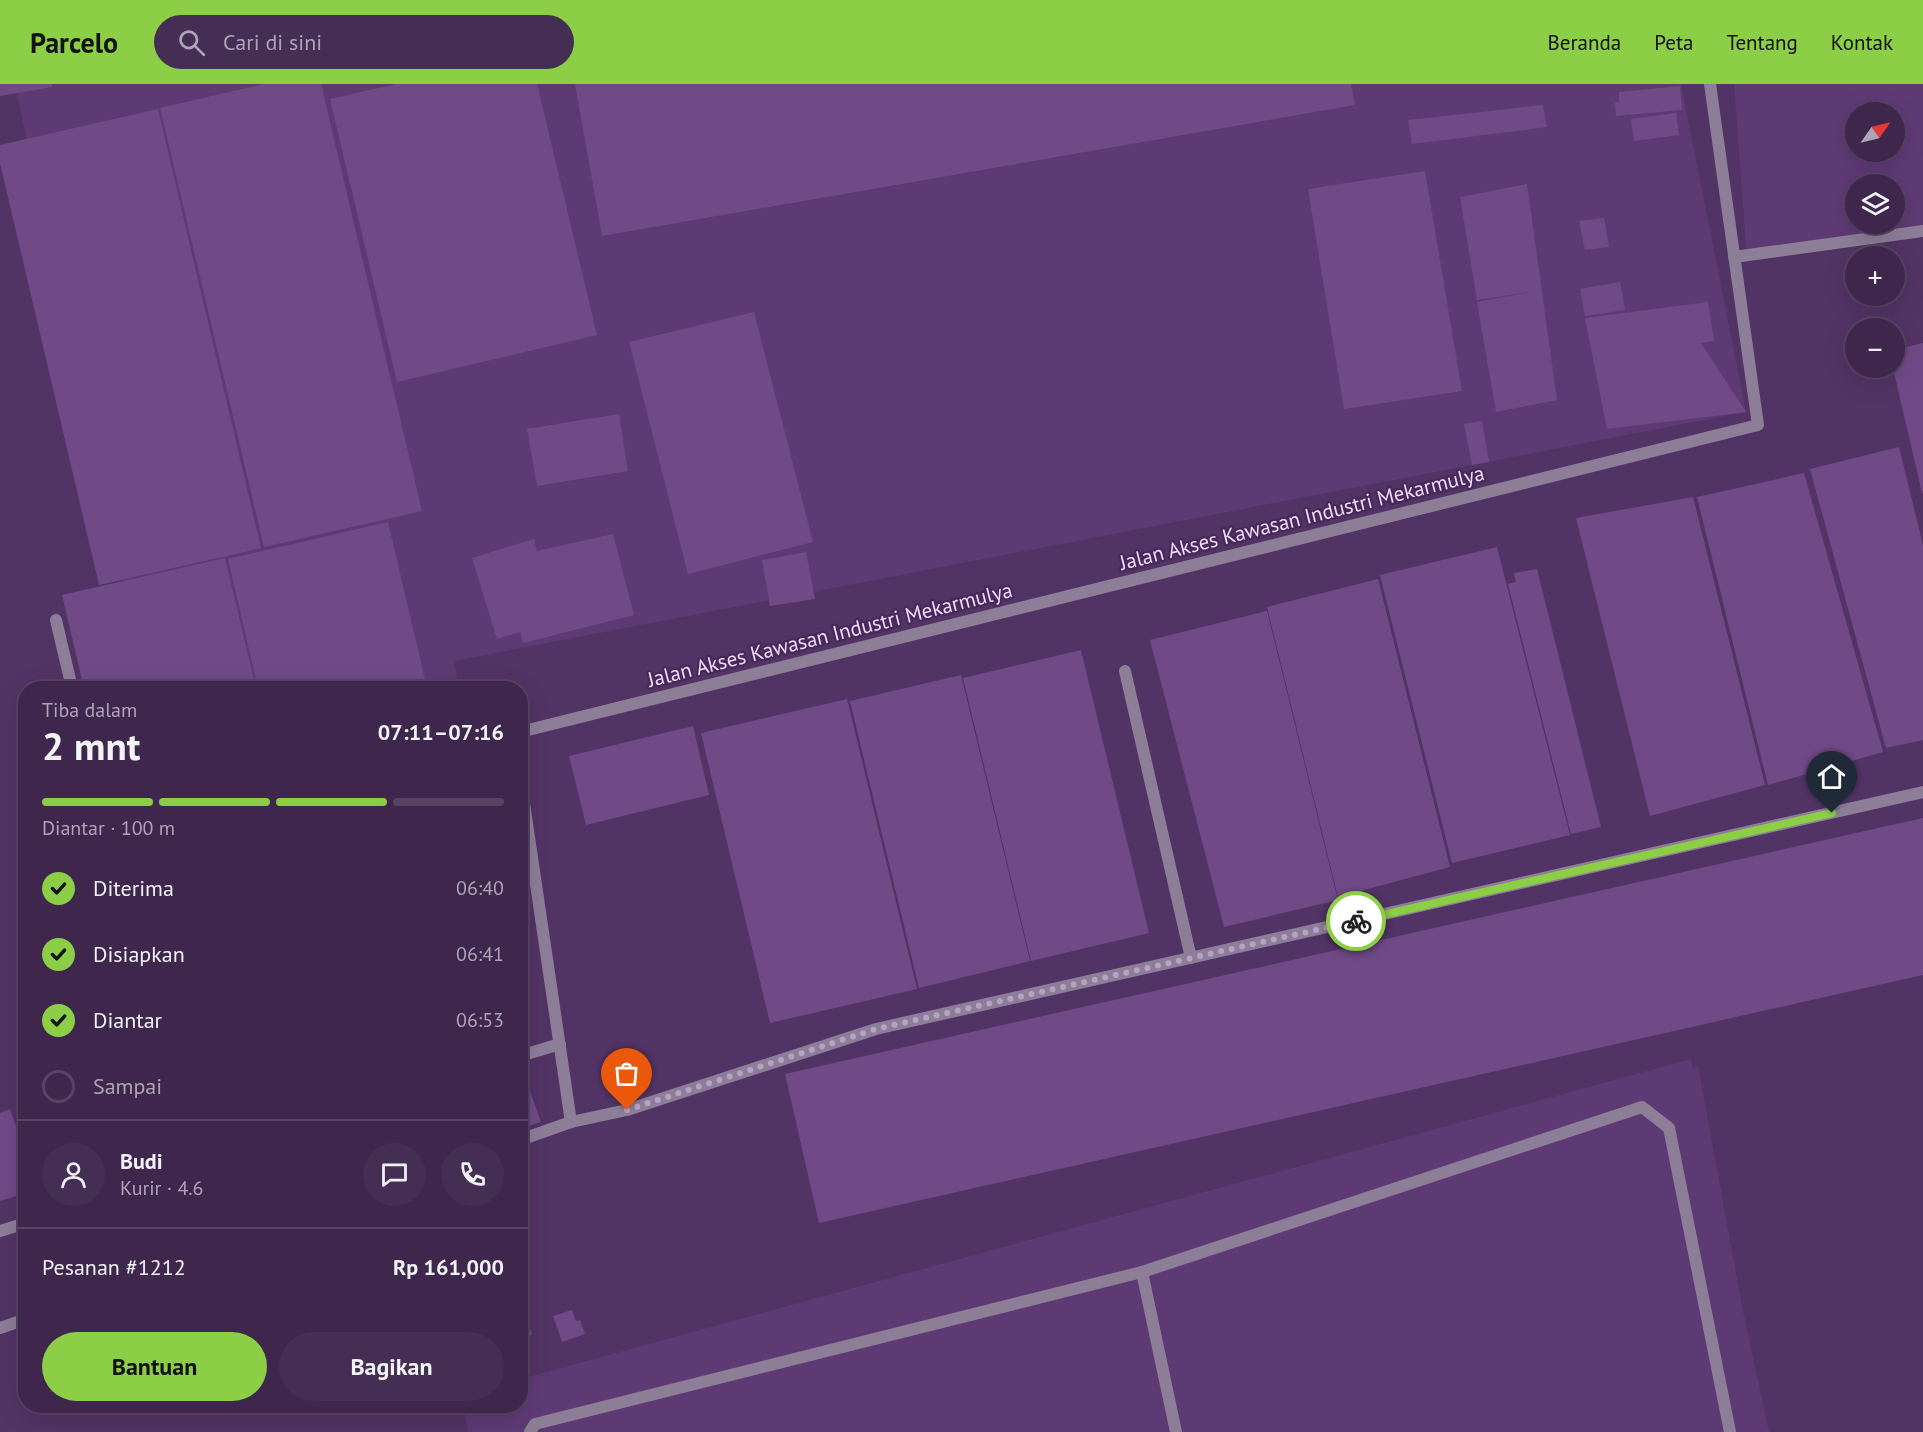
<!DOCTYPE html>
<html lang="id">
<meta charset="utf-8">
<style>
body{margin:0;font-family:"PT Sans",sans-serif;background:#452e53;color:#f1f3f6;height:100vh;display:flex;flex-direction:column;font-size:22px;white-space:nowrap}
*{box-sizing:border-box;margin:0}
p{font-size:20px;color:#ada5b5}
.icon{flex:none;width:33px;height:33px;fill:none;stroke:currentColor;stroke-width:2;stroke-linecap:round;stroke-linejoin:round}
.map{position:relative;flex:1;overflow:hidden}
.drawer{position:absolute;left:18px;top:597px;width:510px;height:732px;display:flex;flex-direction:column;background:#3e264c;border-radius:24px;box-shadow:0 6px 24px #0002,0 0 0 2px #574364}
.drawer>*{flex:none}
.needle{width:39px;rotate:56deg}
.fabs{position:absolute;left:1845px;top:18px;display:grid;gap:12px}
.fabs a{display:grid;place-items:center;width:60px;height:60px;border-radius:50%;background:#3e264c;box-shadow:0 6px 24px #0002,0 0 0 2px #574364;font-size:30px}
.pin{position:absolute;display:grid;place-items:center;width:51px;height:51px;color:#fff;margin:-62px -26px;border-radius:50% 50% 50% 0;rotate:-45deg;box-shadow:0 0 6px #0007}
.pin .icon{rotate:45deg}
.courier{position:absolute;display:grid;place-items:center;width:60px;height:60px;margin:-30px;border:4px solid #8cce45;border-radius:50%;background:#fff;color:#222;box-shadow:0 2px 8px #0007}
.overview em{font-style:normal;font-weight:800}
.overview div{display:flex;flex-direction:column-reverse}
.overview{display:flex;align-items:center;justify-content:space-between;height:102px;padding:0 24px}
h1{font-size:39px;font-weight:800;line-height:45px}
.bar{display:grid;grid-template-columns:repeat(4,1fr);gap:9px 6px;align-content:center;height:72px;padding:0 24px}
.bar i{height:8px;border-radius:4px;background:#574364}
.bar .current{background:#8cce45}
.bar p{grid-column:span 4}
.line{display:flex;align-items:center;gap:15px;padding:0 24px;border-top:2px solid #574364}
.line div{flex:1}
.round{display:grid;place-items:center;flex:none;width:63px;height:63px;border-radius:32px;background:#452e53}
ol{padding:0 24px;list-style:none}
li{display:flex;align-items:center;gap:18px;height:66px}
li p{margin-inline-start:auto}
li .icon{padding:6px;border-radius:50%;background:#8cce45;color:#111;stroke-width:4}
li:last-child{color:#ada5b5}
li i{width:33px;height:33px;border:3px solid #574364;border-radius:50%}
.cta{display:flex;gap:12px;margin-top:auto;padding:12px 24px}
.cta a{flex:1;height:69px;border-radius:36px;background:#8cce45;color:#111;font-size:24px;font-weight:800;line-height:69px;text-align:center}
.cta a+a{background:#452e53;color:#f1f3f6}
header{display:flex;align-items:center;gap:36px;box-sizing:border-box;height:84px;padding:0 30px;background:#8cce45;color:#111}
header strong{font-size:28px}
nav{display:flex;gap:33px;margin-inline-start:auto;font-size:21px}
.search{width:420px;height:54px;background:#452e53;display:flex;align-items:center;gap:15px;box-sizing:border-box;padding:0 21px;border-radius:33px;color:#ada5b5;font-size:22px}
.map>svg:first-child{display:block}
.built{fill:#5e3a74;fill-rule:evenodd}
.building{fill:#704a87}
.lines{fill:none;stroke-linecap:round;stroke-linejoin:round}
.lane{stroke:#8c7e97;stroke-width:12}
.street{stroke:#8c7e97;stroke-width:12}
.done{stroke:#b7a1c6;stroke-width:6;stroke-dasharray:0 10.8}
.route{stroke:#8cce45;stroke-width:8}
.labels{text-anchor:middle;stroke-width:4.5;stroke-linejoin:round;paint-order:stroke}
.street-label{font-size:21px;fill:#eddcfa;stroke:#472859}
</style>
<header>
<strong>Parcelo</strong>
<div class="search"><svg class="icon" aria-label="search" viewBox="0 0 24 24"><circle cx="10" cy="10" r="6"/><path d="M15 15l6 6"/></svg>Cari di sini</div>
<nav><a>Beranda</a><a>Peta</a><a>Tentang</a><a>Kontak</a></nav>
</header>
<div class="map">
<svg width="1923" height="1348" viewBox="0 0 1923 1348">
<rect width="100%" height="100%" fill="#523365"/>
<g class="built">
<path d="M15,0H1681L1746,328L454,577L459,604H144Z"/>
<path d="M1734,0H1923V141L1747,176ZM1856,28H1894V68H1856ZM1856,100H1894V140H1856Z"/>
<path d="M1691,975L1693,984L1698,982L1743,1227L1769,1348H468L464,1322H520L521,1295Z"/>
</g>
<g class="building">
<path d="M0,0H52V3L0,12Z"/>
<path d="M264,0H321L422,427L264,463L160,24Z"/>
<path d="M396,0H537L597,251L397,298L330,15Z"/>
<path d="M575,0H1351L1355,21L602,152Z"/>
<path d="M1680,2L1682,26L1616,32L1615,19L1619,18V8Z"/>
<path d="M1543,21L1547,43L1412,60L1408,36Z"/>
<path d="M158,25L261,464L99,501L0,79V61Z"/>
<path d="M1676,29L1679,51L1634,57L1631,35Z"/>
<path d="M1425,87L1462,307L1344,325L1308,105Z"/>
<path d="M1527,100L1557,316L1496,328L1477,218L1530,208L1477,216L1460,113Z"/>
<path d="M1604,134L1609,163L1585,166L1579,137Z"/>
<path d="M1620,198L1625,226L1585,232L1580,205Z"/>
<path d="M1708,218L1714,257L1701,259L1746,328L1607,345L1585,234Z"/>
<path d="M754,228L813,458L688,490L629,258Z"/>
<path d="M1923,259V409H1922L1893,284H1894V266Z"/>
<path d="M619,330L628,387L537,402L527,345Z"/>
<path d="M1482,337L1489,378L1472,381L1464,340Z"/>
<path d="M1899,363L1923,461V656L1886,664L1810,385Z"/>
<path d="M1804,389L1883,668L1768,701L1697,413Z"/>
<path d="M1693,413L1765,701L1650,732L1576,434Z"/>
<path d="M388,438L427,604H258L228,475Z"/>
<path d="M613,450L634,531L523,559L520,548L497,555L472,474L534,455L537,467Z"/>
<path d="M1497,463L1570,751L1452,779L1380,491Z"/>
<path d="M806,468L815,515L770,522L762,476Z"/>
<path d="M225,474L256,604H84L62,511Z"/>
<path d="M1537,485L1601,743L1571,750L1508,500L1516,498L1514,489Z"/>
<path d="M1378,495L1450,783L1338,813L1267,523Z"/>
<path d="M1267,527L1338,816L1224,843L1150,556Z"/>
<path d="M1081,566L1149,849L1031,877L963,594Z"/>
<path d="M961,591L1030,877L919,904L850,617Z"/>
<path d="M847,615L917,905L770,939L701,649Z"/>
<path d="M693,642L709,711L586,741L569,672Z"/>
<path d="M1923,734V891L819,1139L785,990Z"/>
<path d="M530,1007L541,1038L520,1045V1010Z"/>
<path d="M10,1025L26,1071V1109L0,1117V1029Z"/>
<path d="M520,1210L532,1251L520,1254Z"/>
<path d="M572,1226L576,1237L580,1236L585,1250L562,1258L553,1232Z"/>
</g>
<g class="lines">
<g class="lane">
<path d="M1734,173L1923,147"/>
<path d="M56,536L72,604"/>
<path d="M1125,587L1191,874"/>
<path d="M520,972L560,960"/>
<path d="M571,1038L627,1026L876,945L1923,708"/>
<path d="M0,1147L26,1139"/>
<path d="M1142,1188L1176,1348"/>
<path d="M530,1348L535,1340L1142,1188L1642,1023L1669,1044L1730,1348"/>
</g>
<g class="street">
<path d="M520,648L1758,341L1710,0"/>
<path d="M520,692L571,1038L520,1056"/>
<path d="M0,1244L26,1235"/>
</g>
</g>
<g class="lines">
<path class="done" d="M627,1026L876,945L1356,837"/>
<path class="route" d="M1356,837L1832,729"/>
</g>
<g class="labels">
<g class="street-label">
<text transform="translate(1302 434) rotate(-14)" y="7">Jalan Akses Kawasan Industri Mekarmulya</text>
<text transform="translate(830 551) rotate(-14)" y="7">Jalan Akses Kawasan Industri Mekarmulya</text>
</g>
</g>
</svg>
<div class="fabs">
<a><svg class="needle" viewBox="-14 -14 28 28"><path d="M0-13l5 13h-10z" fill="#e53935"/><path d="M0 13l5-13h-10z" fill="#ada5b5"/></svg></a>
<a><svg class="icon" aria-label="layers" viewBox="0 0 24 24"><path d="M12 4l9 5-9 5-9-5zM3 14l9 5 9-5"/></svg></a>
<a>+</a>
<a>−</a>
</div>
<div class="pin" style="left:627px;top:1026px;background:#ea580c"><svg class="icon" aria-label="bag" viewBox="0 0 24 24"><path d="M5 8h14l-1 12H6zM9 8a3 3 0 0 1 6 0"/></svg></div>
<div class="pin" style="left:1832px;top:729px;background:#1f2937"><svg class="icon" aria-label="home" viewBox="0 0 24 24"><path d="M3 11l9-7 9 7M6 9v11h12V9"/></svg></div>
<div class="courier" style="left:1356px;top:837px"><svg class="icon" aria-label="bike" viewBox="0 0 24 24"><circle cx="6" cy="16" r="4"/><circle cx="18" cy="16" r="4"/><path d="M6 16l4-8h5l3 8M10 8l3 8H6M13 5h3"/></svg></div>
<section class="drawer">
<div class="overview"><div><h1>2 mnt</h1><p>Tiba dalam</p></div><em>07:11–07:16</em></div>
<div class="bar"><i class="current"></i><i class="current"></i><i class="current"></i><i></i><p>Diantar · 100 m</p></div>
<ol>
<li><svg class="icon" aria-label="check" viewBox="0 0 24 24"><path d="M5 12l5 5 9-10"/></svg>Diterima<p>06:40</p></li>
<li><svg class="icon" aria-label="check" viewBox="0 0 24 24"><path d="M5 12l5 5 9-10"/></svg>Disiapkan<p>06:41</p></li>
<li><svg class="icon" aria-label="check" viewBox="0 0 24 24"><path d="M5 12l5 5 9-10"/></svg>Diantar<p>06:53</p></li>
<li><i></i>Sampai</li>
</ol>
<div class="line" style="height:108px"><a class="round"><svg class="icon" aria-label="person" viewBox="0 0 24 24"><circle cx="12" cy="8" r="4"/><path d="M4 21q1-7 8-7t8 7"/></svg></a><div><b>Budi</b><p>Kurir · 4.6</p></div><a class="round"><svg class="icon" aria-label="chat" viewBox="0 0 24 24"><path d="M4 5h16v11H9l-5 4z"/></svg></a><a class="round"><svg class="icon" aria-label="phone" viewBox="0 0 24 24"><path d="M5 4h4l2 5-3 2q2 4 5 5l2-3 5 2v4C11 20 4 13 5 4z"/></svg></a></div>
<div class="line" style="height:78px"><div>Pesanan #1212</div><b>Rp 161,000</b></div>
<div class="cta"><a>Bantuan</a><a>Bagikan</a></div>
</section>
</div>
